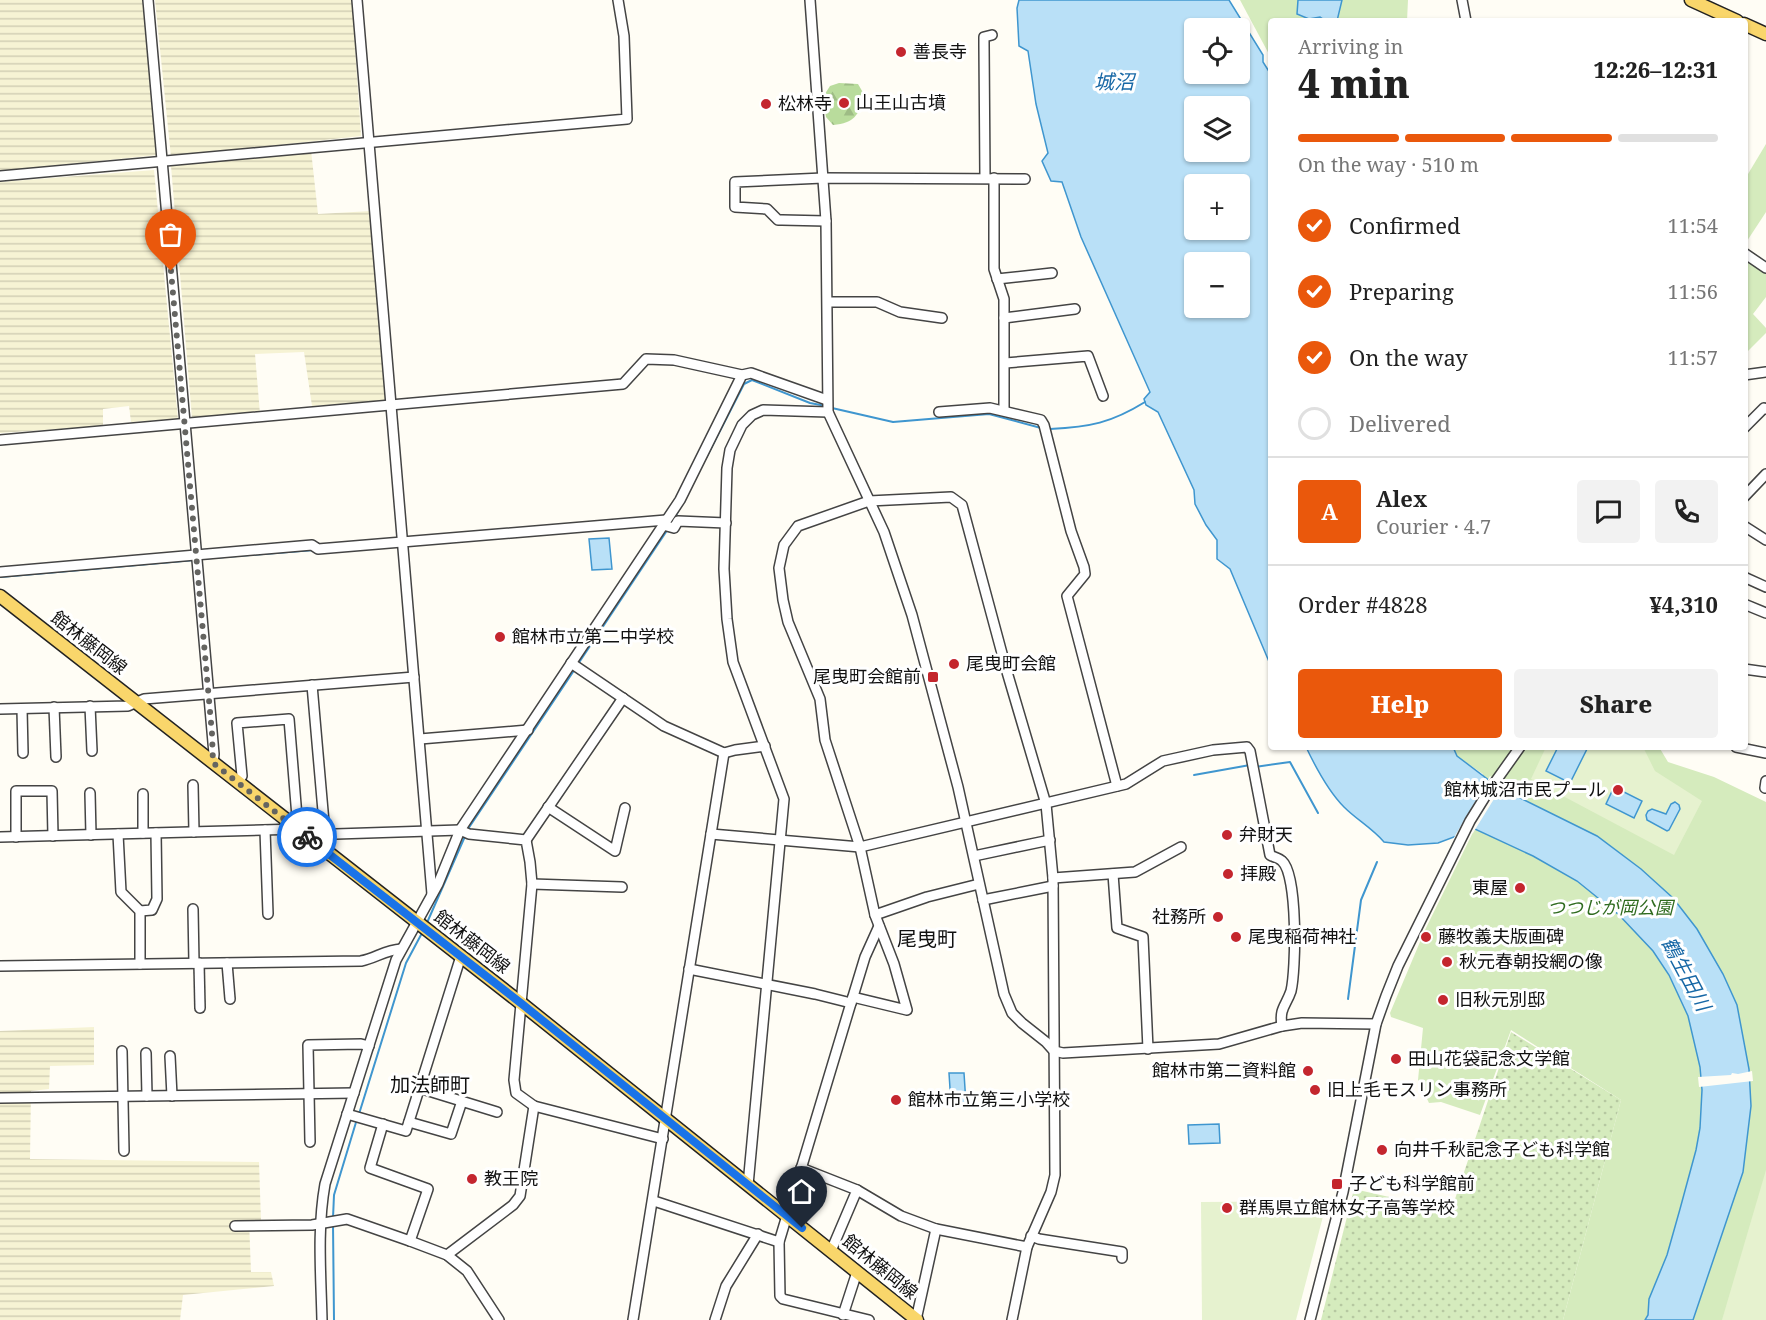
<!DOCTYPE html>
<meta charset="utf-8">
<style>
body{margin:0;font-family:"Noto Serif","Noto Sans JP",serif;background:#f2f2f2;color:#222;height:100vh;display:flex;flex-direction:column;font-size:22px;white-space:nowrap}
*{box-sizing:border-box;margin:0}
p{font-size:20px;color:#767676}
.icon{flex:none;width:33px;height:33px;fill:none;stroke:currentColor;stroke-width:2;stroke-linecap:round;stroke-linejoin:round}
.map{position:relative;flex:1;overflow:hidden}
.details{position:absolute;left:1268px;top:18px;width:480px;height:732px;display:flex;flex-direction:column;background:#fff;border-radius:6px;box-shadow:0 2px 4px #0004}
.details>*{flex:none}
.buttons{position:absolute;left:1184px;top:18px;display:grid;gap:12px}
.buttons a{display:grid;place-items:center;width:66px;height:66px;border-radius:6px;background:#fff;box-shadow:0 2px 4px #0004;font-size:30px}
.pin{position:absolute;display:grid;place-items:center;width:51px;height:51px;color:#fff;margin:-62px -26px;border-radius:50% 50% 50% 0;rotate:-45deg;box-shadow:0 0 6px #0007}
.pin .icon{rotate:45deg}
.courier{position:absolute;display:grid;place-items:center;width:60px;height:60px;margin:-30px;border:4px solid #1a73e8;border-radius:50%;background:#fff;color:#222;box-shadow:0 2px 8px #0007}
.summary em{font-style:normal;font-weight:800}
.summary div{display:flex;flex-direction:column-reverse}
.summary{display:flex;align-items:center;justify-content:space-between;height:102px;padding:0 30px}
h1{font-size:39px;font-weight:800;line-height:45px}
.bar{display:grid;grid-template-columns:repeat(4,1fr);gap:9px 6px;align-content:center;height:72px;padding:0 30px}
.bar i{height:8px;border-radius:4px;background:#e0e0e0}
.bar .active{background:#ea580c}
.bar p{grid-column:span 4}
.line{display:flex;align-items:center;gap:15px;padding:0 30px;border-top:2px solid #e0e0e0}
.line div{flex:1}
.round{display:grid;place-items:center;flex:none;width:63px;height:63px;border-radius:6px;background:#f2f2f2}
ol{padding:0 30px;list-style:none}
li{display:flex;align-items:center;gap:18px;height:66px}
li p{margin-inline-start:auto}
li .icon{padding:6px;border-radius:50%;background:#ea580c;color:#fff;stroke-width:4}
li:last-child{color:#767676}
li i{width:33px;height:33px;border:3px solid #e0e0e0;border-radius:50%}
.button{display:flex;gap:12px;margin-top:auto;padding:12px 30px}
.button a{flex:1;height:69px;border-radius:6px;background:#ea580c;color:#fff;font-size:24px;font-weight:800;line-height:69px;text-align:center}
.button a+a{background:#f2f2f2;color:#222}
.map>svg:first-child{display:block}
.farmland{fill:url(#farmland-rules)}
.grass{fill:url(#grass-dots)}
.forest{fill:url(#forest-firs)}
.park{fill:#d5ebbd}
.pitch{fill:#e6f2cf}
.water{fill:#b9e0f7;stroke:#3f96cf;stroke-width:1.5;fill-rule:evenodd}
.pier{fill:#fffdf5}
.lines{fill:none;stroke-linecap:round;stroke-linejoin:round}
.stream{stroke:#3f96cf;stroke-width:2}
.minor-casing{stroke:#444;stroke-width:12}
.major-casing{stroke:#222;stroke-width:15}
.minor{stroke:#fff;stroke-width:9}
.major{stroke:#f9d66b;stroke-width:12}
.done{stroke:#646461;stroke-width:6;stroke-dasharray:0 10.8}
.route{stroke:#1a73e8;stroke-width:8}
.poi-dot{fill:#c4262e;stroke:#fff;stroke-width:2}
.labels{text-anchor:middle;stroke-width:6;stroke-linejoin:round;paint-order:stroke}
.poi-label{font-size:18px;fill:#111;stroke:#fff;text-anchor:start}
.street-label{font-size:18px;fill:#111;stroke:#fff}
.park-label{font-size:18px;font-style:italic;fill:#2f6b1f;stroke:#fff}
.water-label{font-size:20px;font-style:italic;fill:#1768a6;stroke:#fff}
.neighbourhood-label{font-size:20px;fill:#111;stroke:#fff}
</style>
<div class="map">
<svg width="1766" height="1320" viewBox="0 0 1766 1320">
<defs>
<pattern id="farmland-rules" width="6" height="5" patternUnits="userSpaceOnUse" patternTransform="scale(1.5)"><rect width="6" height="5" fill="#f6f3d4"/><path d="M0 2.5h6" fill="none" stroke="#d2cfb5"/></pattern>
<pattern id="grass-dots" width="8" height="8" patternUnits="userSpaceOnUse" patternTransform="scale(1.5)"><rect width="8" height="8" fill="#d5ebbd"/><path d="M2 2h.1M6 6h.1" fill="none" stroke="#b6c8a1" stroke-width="1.8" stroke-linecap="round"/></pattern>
<pattern id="forest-firs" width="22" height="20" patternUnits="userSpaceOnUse" patternTransform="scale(1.5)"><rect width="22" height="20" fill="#b9dc9c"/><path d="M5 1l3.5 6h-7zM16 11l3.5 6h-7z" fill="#9ebc85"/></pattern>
</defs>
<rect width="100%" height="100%" fill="#fffdf5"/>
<g class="farmland">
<path d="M0,0H143L158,155L0,171Z"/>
<path d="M155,0H352L361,136L171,157Z"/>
<path d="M311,150L318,214L371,211L390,400L312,406L304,352L255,354L260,414L192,418L171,166Z"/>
<path d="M154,170L178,419L131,422L129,406L103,409V426L0,433V182Z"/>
<path d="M94,1027V1065L50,1066L49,1089L31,1091L30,1159L259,1162L261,1221L249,1220L251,1272H271L274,1286L183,1295L180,1320H0V1031Z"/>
</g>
<path class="grass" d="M1511,1032L1621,1100L1563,1320H1321L1354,1189L1451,1211Z"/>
<path class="forest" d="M839,83L858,84L865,96C858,115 855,123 833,125L826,117L823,97L830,86Z"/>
<g class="park">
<path d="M1240,0H1408L1407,21H1270V56Z"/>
<path d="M1766,144V212L1745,244V179Z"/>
<path d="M1745,256L1766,271V297L1753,314L1766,328V333L1745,354Z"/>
<path d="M1453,747H1659L1668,762L1714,777L1766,802V1320H1563L1621,1100L1511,1030L1480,1115L1441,1102L1429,1103L1418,1080L1423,1028L1391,1017L1390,1013L1425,930L1480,818L1483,774L1457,756Z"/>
</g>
<g class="pitch">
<path d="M1546,747H1643L1655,771L1702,801L1674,855L1531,779Z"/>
<path d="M1766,1170V1320H1722Z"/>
<path d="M1327,1201L1296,1320H1202L1201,1202Z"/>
</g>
<g class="water">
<path d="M1019,0H1229L1263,55V62L1270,73V664L1230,569L1217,559V540L1206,525L1195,504L1194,490L1158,412L1146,405L1144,399L1150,392L1081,237L1062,182L1051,181L1042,161L1048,153L1036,104L1028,51L1019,46L1017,8ZM1194,28H1239V74H1194ZM1194,106H1239V152H1194ZM1194,184H1239V230H1194ZM1194,262H1239V308H1194Z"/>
<path d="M1298,0H1342L1337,21H1326L1320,17L1309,19L1297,14Z"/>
<path d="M609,538L612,569L592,570L589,539Z"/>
<path d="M1306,747H1453L1457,756L1498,787L1597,836L1641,869L1673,898L1697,929L1723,974L1737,1005L1749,1069L1751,1106L1743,1172L1693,1320H1645L1648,1315L1649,1299L1667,1255L1680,1209L1696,1150L1700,1128L1702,1090L1700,1067L1688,1016L1669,975L1653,951L1619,915L1577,881L1533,856L1475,829L1438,843L1408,845L1384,842C1372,828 1357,820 1344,807C1328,791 1316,768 1306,747Z"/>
<path d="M1558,747H1588L1570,783L1546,771Z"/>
<path d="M1614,787L1642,801L1634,818L1606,804Z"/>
<path d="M1675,802L1679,805L1680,809L1669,830L1667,831L1647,820L1646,815L1648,811L1652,809L1666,814L1671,804Z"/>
<path d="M949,1073H964L966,1104H951Z"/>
<path d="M1219,1124L1220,1143L1189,1144L1188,1125Z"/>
</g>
<g class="pier">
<path d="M1490,776L1502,786L1473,833L1452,841Z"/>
<path d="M1752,1071L1753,1081L1699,1087L1698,1077L1731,1075L1732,1073L1738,1074Z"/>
</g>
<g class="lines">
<g class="stream">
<path d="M832,408L893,422L989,414L1041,428"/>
<path d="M1050,429C1090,427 1111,423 1145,402"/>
<path d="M706,458L744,384L752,380L810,403L826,406"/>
<path d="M674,519L681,506"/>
<path d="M200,559L314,550"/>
<path d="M0,577L194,560"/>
<path d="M578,664L668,529"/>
<path d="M1255,767L1290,762L1318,813"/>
<path d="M1194,775L1250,765"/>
<path d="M468,829L575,669"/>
<path d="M426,925L466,834"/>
<path d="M1348,999L1361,900L1377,862"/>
<path d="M359,1114L406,963L422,933"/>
<path d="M333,1218L334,1195L357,1119"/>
<path d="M333,1224L334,1320"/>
</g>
<g class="minor-casing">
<g id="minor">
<path d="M148,0L214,754L213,763"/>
<path d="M357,0L432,894"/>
<path d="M810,0L826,221L828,412L884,532L912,615L958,787L1004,994L1012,1013L1022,1023L1046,1042L1054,1051L1063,1053L1219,1044L1282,1026L1302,1023L1376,1024"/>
<path d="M1462,0L1466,21"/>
<path d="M0,176L627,119L624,36L618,0"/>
<path d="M985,178L984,45V37L992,35"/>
<path d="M994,178V269L1004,299V410"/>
<path d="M826,221L782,220H778L767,209L735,207V182L823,178L1025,179"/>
<path d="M1744,253L1766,268"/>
<path d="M997,279L1052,273"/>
<path d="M828,302H877L900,312L942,318"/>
<path d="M1004,318L1075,309"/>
<path d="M1005,363L1088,356L1103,396"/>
<path d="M1744,375L1766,372"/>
<path d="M939,412L990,408L1041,420L1044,425L1071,531L1084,567L1085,574L1067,596L1117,786"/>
<path d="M1744,428L1764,408L1766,409"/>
<path d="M0,440L623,384L646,359L674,360L742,375"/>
<path d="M1744,497L1766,474"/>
<path d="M663,525L674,528L678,521L726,523"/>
<path d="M1744,526L1766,540"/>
<path d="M0,572L312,545L318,549L666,520"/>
<path d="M1744,577L1766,587"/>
<path d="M1744,604L1766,613"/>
<path d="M571,663L664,726L724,753L735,750L765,746"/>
<path d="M1744,669L1766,672"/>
<path d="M312,685L325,834"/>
<path d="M90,706L92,751"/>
<path d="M54,707L56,757"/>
<path d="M0,709L128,706L144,699L414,677"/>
<path d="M22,709L23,753"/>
<path d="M420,739L528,730"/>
<path d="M1736,747L1766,753"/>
<path d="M193,785L194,832"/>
<path d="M1765,788L1766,781"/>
<path d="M90,793L91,835"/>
<path d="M143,794V833"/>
<path d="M548,807L615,851L625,808"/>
<path d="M265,830L268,914"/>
<path d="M118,834L121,892L140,911V964"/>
<path d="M711,834L860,847L1126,784L1163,761L1213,750L1247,747L1250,751L1270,855C1273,857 1279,858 1282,861C1298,875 1296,970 1291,991C1286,1006 1279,1008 1282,1026"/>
<path d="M305,835L460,830L469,834L526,840L530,862L532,884L514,1080L516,1093L534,1106L663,1139"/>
<path d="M0,837L298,829L289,719L237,723L242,776L238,782"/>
<path d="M16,837V791H52L53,836"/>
<path d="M526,840L623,698"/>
<path d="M974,856L1050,840"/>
<path d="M1113,874L1117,928L1143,937L1148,1049"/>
<path d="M1053,878L1135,872L1181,847"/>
<path d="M532,884L622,887"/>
<path d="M983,900L1053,886"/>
<path d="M193,909L194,963"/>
<path d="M140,911L152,910L157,899L156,833"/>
<path d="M875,915L927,897L979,884"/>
<path d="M199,963L200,1008"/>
<path d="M227,963L230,999"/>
<path d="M0,966L361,961C376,958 385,950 401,949"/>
<path d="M689,969L815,994L851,1003L865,957L879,926"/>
<path d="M853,997L907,1010L894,964L875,915L860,847L825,740L820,699L788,622L783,600L779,568L784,545L798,526L869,501L951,497L962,505L1007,672L1046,804L1053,878L1055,1175L1051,1192L1027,1247L1012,1320"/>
<path d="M851,1003L779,1242L780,1296L783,1299L869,1320"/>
<path d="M122,1051L124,1151"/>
<path d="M146,1053L147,1096"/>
<path d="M170,1056L172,1096"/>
<path d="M419,1088L497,1112"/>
<path d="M0,1098L354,1093"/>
<path d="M347,1114L406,1131L461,956"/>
<path d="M409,1122L451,1134L462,1101"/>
<path d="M383,1124L370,1168L428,1189L410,1241"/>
<path d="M310,1142L308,1045L361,1044L369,1046"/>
<path d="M801,1168L857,1190L831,1251"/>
<path d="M748,1185L784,799L733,662L727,619L724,569L727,468L730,450L742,425L752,415L763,410L828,412"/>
<path d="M857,1190L901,1216L936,1229L1027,1247"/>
<path d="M654,1201L779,1242"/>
<path d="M235,1226L312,1225L347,1219L410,1241L447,1255L467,1271L499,1320"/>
<path d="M1031,1236L1039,1239L1122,1252V1258"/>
<path d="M447,1255L513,1205L520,1196L534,1106"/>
<path d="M843,1315L857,1272"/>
<path d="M322,1320C321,1275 317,1229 325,1184L396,960L438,884L460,830L680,500L742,375L751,373L827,400"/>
<path d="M633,1320L724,753"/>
<path d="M715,1320L726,1286L758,1234"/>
<path d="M916,1320L936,1229"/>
<path d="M1310,1320L1343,1192L1376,1024L1386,996L1398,966L1470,821L1488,792L1520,747"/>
</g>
</g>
<g class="major-casing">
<g id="major">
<path d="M1691,0L1737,21"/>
<path d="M1744,24L1766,34"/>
<path d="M0,596L522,1004L917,1320"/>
</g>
</g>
<use href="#minor" class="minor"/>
<use href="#major" class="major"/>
</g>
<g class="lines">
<path class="done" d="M171,271L212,734L213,763L307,837"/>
<path class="route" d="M307,837L522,1004L802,1228"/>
</g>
<g class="poi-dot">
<circle cx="901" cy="52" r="6"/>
<circle cx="844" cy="103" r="6"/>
<circle cx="766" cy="104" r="6"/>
<circle cx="500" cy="637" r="6"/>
<circle cx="954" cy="664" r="6"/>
<rect x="927" y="671" width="12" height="12" rx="3"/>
<circle cx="1618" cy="790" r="6"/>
<circle cx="1227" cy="835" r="6"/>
<circle cx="1228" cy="874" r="6"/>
<circle cx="1520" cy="888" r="6"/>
<circle cx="1218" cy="917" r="6"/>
<circle cx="1236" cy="937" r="6"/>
<circle cx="1426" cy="937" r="6"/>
<circle cx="1447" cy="962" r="6"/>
<circle cx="1443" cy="1000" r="6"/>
<circle cx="1396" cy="1059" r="6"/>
<circle cx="1308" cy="1071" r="6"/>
<circle cx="1315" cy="1090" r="6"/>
<circle cx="896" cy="1100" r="6"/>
<circle cx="1382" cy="1150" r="6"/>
<circle cx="472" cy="1179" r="6"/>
<rect x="1331" y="1178" width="12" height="12" rx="3"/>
<circle cx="1227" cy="1208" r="6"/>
</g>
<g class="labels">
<g class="poi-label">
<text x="913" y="58">善長寺</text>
<text x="856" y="109">山王山古墳</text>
<text x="778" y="110">松林寺</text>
<text x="512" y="643">館林市立第二中学校</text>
<text x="966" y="670">尾曳町会館</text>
<text x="921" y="683" text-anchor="end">尾曳町会館前</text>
<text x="1606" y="796" text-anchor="end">館林城沼市民プール</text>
<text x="1239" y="841">弁財天</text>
<text x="1240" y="880">拝殿</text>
<text x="1508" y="894" text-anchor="end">東屋</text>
<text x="1206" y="923" text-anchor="end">社務所</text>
<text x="1248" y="943">尾曳稲荷神社</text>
<text x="1438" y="943">藤牧義夫版画碑</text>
<text x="1459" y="968">秋元春朝投網の像</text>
<text x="1455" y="1006">旧秋元別邸</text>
<text x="1408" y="1065">田山花袋記念文学館</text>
<text x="1296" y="1077" text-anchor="end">館林市第二資料館</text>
<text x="1327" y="1096">旧上毛モスリン事務所</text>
<text x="908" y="1106">館林市立第三小学校</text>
<text x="1394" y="1156">向井千秋記念子ども科学館</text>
<text x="484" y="1185">教王院</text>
<text x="1349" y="1190">子ども科学館前</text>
<text x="1239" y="1214">群馬県立館林女子高等学校</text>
</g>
<g class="street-label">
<text transform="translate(89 643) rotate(38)" y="6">館林藤岡線</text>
<text transform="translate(472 942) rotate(38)" y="6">館林藤岡線</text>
<text transform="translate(880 1267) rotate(39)" y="6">館林藤岡線</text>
</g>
<g class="park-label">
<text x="1610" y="914">つつじが岡公園</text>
</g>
<g class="water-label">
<text x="1114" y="89">城沼</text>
<text transform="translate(1686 974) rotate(62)" y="7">鶴生田川</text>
</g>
<g class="neighbourhood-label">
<text x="927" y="946">尾曳町</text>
<text x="430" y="1092">加法師町</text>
</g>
</g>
</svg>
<div class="buttons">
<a><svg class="icon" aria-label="locate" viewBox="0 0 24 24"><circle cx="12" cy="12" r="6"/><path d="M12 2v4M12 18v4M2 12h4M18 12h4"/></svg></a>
<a><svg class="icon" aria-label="layers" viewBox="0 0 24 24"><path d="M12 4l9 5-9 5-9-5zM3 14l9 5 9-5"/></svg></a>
<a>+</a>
<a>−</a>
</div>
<div class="pin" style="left:171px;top:271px;background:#ea580c"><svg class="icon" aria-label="bag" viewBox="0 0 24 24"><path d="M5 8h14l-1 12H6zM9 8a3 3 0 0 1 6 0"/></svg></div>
<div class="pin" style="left:802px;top:1228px;background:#1f2937"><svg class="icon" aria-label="home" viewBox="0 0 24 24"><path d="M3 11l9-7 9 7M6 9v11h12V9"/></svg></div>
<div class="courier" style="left:307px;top:837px"><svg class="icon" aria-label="bike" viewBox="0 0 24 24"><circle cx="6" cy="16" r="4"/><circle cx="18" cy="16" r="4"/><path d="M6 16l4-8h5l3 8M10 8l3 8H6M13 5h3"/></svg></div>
<section class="details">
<div class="summary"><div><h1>4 min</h1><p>Arriving in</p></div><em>12:26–12:31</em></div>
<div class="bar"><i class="active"></i><i class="active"></i><i class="active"></i><i></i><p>On the way · 510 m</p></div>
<ol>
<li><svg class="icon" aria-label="check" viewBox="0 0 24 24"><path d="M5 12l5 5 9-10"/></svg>Confirmed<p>11:54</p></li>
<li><svg class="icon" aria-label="check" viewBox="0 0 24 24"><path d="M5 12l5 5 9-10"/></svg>Preparing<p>11:56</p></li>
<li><svg class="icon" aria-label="check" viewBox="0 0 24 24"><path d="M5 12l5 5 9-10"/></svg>On the way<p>11:57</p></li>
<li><i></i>Delivered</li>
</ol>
<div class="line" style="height:108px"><b class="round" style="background:#ea580c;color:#fff">A</b><div><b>Alex</b><p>Courier · 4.7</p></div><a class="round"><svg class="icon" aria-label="chat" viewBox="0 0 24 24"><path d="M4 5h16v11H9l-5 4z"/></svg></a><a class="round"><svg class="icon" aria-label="phone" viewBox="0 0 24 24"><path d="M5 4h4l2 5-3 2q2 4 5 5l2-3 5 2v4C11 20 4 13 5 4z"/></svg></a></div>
<div class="line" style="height:78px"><div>Order #4828</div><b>¥4,310</b></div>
<div class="button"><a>Help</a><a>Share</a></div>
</section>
</div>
